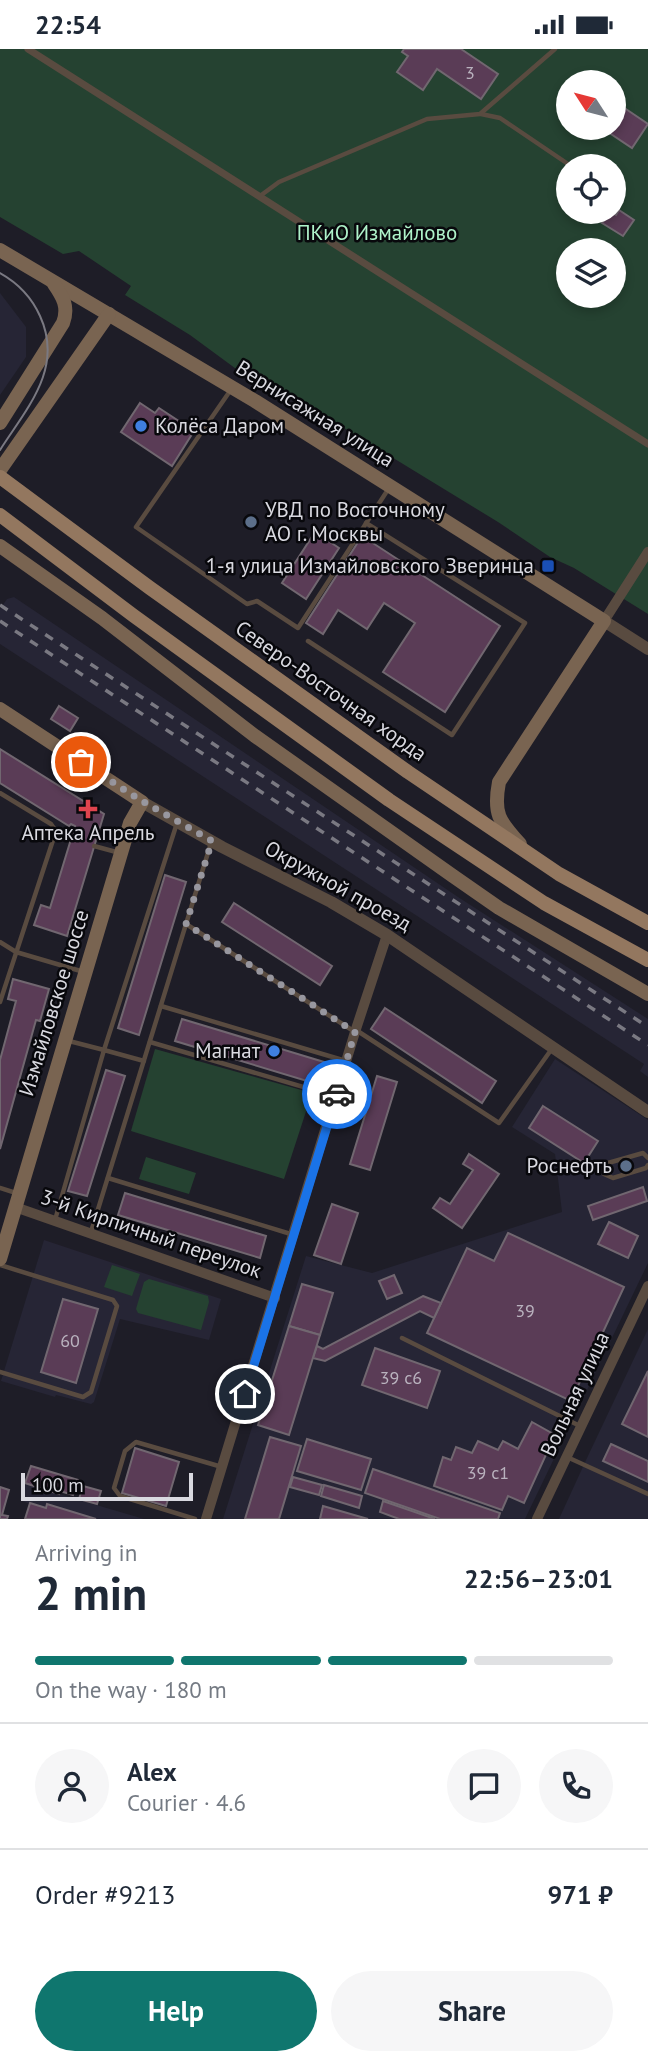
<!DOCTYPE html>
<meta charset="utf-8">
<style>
body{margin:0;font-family:"PT Sans",sans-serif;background:#f6f6f7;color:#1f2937;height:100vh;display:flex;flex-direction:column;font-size:26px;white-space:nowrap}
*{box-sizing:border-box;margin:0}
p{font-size:23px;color:#747a83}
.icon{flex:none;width:38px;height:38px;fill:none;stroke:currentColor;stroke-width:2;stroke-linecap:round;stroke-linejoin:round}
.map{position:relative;height:1470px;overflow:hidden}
.panel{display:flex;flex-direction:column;background:#fff;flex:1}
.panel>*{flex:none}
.needle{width:46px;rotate:306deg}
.tools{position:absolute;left:556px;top:21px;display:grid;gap:14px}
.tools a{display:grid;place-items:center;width:70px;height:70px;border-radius:50%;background:#fff;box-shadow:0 4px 10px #0003;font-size:35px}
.scale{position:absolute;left:21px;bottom:18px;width:172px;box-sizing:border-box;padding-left:7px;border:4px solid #d9d9e0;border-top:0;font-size:19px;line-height:24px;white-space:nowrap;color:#d9d9e0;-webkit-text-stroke:5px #08080c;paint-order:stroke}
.pin{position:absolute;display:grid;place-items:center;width:60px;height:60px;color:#fff;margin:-30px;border:4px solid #fff;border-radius:50%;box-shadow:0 2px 7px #0007}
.courier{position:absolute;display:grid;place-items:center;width:70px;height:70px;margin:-35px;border:5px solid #1a73e8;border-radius:50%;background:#fff;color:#222;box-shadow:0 2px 9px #0007}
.summary em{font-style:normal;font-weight:700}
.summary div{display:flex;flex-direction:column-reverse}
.summary{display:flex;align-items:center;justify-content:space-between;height:119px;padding:0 35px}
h1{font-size:46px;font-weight:700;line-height:52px}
.bar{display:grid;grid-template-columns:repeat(4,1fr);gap:10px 7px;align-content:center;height:84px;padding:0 35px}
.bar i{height:9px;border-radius:5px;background:#e0e1e3}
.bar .on{background:#0f766e}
.bar p{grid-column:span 4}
.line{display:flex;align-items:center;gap:18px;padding:0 35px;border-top:2px solid #e0e1e3}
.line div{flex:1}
.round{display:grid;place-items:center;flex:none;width:74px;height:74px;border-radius:37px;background:#f6f6f7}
.primary-button{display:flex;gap:14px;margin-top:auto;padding:14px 35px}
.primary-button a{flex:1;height:80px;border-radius:42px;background:#0f766e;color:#fff;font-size:28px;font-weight:700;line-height:80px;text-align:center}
.primary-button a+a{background:#f6f6f7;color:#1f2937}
.status{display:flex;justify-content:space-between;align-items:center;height:49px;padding:0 35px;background:#fff;direction:ltr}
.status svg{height:19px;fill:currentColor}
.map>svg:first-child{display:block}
.built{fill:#262535}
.green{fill:#254231;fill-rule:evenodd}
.building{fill:#5a3c56;stroke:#716770;stroke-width:2}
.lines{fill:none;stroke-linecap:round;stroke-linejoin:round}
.service{stroke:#594b40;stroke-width:4.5}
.pedestrian{stroke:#594b40;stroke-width:7}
.minor{stroke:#594b40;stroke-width:10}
.tertiary{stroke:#594b40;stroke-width:12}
.secondary{stroke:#796451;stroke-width:14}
.primary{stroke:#93775f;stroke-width:14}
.tram{stroke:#7a7982;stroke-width:2}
.rail{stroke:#7a7982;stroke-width:3.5;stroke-dasharray:9 9;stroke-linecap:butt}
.done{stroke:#98979f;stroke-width:7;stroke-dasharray:0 12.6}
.route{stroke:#1a73e8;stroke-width:9}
.shop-dot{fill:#3f7fe0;stroke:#08080c;stroke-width:2.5}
.service-dot{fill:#5c6f8a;stroke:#08080c;stroke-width:2.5}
.transit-dot{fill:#1a4fb4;stroke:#08080c;stroke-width:2.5}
.health-dot{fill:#e0444e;stroke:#08080c;stroke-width:2.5}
.labels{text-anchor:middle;stroke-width:5;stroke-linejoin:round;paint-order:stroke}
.number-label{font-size:18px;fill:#b9b2be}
.park-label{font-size:21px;fill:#aff3ca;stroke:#08080c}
.street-label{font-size:21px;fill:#d9d9e0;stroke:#08080c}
.poi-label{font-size:21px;fill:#d9d9e0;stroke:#08080c;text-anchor:end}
</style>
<div class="status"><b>22:54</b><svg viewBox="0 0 49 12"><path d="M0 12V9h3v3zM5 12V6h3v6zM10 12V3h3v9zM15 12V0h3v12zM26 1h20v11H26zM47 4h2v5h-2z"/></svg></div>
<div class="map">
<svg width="648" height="1470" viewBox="0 0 648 1470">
<rect width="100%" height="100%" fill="#1e1d27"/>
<g class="built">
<path d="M0,244L26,278V308L0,346Z"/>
<path d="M14,548L458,848L648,970V1028L640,1022L644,1015L0,595V560L7,550Z"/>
<path d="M555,1010L648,1071V1214L525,1470H223L306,1207L372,1224L562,1163L555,1105L512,1078Z"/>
<path d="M44,1191L221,1250L209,1291L120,1270L94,1353L91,1355L56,1346L55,1348L1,1332Z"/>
<path d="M648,1280V1470H559L587,1409Z"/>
<path d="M31,1417L78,1431L73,1446L60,1442L59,1445L144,1470H25L30,1455L20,1451Z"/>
</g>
<g class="green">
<path d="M0,0H648V565L574,519L550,508L498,473L313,360L243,325L190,286L125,246L131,237L79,202L63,205L0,168ZM569,33H614V79H569ZM569,117H614V163H569ZM569,201H614V247H569Z"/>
<path d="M155,1000L312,1044L284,1130L131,1082Z"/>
<path d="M146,1108L196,1124L189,1145L139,1130Z"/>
<path d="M112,1216L140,1225L132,1247L104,1238Z"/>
<path d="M149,1230L208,1247L209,1253L201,1281L138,1264L136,1260L144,1233Z"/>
</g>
<g class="building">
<path d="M404,0H461L498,25L481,50L437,20L423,41L397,23L408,7L402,3Z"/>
<path d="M614,52L648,75L632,99L602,79H614Z"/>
<path d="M619,161L634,171L623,187L602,174L610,163L616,166Z"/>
<path d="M140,354L155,364L159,359L194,382L172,417L121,383Z"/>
<path d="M315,483L339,499L306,550L282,534Z"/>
<path d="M362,487L500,577L445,663L383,623L415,574L384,554L367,580L338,561L323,585L306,574Z"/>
<path d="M59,657L78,669L70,682L51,670Z"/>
<path d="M0,700L104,765L67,887L34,876L41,856L50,859L75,777L71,775L69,777L0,734Z"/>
<path d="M165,826L186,833L139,986L118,979Z"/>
<path d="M234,854L332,917L320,936L222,873Z"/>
<path d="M13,930L49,940L40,972L36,971L0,1100V1011L16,952L8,950Z"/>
<path d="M385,959L496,1032L482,1054L371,980Z"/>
<path d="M182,970L324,1013L317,1035L175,992Z"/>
<path d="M106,1021L125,1027L87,1147L68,1142Z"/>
<path d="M377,1027L397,1033L370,1121L350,1115Z"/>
<path d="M543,1057L598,1092L584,1114L529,1079Z"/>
<path d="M469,1105L499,1125L462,1179L433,1159L440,1149L450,1155L473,1121L463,1115Z"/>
<path d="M643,1138L647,1152L593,1171L588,1157Z"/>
<path d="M125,1144L266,1187L260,1209L118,1166Z"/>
<path d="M332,1155L358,1164L341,1215L314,1206Z"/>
<path d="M609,1173L638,1187L628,1209L598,1195Z"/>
<path d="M508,1184L624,1238L571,1352L427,1284L467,1199L494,1212Z"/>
<path d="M394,1226L402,1244L387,1250L379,1232Z"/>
<path d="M302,1235L333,1244L320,1286L289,1277Z"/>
<path d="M423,1247L441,1254L434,1269L420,1262L325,1312L313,1309L317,1297L323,1300Z"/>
<path d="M63,1250L98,1260L76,1334L41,1323Z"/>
<path d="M289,1277L320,1286L289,1386L258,1376Z"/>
<path d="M375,1299L440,1322L427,1359L362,1336Z"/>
<path d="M648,1322V1388L622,1375Z"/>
<path d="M532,1373L555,1386L524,1454L508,1447L502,1461L434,1437L443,1408L451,1411L456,1398L472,1404L478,1392L498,1401L503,1392L518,1400Z"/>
<path d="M270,1388L301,1397L279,1470H245Z"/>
<path d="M307,1390L371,1410L361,1441L297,1422Z"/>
<path d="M611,1395L648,1412V1433L603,1412Z"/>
<path d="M135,1399L179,1413L166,1457L122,1444Z"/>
<path d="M31,1417L78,1431L73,1446L60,1442L59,1445L25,1434Z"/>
<path d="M373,1420L500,1464L498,1470H440L365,1444Z"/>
<path d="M293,1428L322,1436L319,1446L290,1438Z"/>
<path d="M324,1436L362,1447L359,1459L321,1447Z"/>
<path d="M83,1437L101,1442L97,1455L79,1450Z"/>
<path d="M0,1438L9,1441L2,1466L8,1467L7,1470H0Z"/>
<path d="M383,1452L435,1470H399L380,1463Z"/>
<path d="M30,1454L46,1459L47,1455L96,1470H25Z"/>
<path d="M323,1457L368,1470H320Z"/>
</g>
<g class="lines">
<g class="service">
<path d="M481,65L500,69L571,117"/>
<path d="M614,146L619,149"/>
<path d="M260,147L279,133L427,70L480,65L555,0"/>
<path d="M230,342L136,478L247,555L257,552L298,579L389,439"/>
<path d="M308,592L452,686L525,574L366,474"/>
<path d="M0,744L51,775L56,782L0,953"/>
<path d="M56,782L71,790"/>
<path d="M94,797L120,804"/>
<path d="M186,875L355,983"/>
<path d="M0,893L16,903L84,923"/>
<path d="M161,957L346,1012"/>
<path d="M356,981L499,1074L551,1001"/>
<path d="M69,992L104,1001L177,774"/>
<path d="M150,993L334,1047"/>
<path d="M648,1109L643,1104L608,1114L604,1119V1125L613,1129L646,1119L648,1116"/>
<path d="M108,1129L294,1186"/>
<path d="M0,1139L16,1144"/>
<path d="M55,1171L104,1001L144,1012"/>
<path d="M91,1183L211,794"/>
<path d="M0,1216L113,1251L117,1257L91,1343L83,1348L0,1323"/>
<path d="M402,1289L580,1377"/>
<path d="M567,1408L648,1445"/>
<path d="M195,1470L120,1447L114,1439L125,1402L136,1393L222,1418"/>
</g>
<path class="pedestrian" d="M28,0L648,395"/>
<g class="minor">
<path d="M604,572L648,503"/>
<path d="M15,1158L275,1249"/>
<path d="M206,1470L355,983L387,886"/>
<path d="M537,1470L648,1237"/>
</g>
<g class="tertiary">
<path d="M604,572L648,600"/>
<path d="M142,753L222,798L331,853L387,886L648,1063"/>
</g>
<g class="secondary">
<path d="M0,201L255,352L604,572L499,733C493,765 499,772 520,795"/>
<path d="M0,374L63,274C69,258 63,248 54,235"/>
<path d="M0,421L109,265"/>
<path d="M0,497L102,569L255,687L453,827L499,859L648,945"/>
<path d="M0,660L142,753L130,774L0,1210"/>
</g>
<g class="primary">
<path d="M0,428L150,539L408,723L559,825L648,874"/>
<path d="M0,466L134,567L389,751L544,854L648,911"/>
</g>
<path class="tram" d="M0,224C18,234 32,249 40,267C64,319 27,359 0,401"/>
<g class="rail">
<path d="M0,556L648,978"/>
<path d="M0,572L648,996"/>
</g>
</g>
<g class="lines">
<path class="done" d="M81,713L142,752L212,792L186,875L355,983L337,1045"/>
<path class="route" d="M245,1345L337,1045"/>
</g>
<g class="shop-dot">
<circle cx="141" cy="377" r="7"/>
<circle cx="274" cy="1002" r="7"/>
</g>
<g class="service-dot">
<circle cx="251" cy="473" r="7"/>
<circle cx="626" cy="1117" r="7"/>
</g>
<rect class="transit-dot" x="541" y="510" width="14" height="14" rx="3.5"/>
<path class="health-dot" d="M84.5 749.5h7v7h7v7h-7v7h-7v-7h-7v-7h7z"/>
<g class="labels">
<g class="number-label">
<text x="470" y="30">3</text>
<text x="525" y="1268">39</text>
<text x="70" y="1298">60</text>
<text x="401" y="1335">39 с6</text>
<text x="488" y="1430">39 с1</text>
</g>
<g class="park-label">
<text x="377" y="191">ПКиО Измайлово</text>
</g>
<g class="street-label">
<text transform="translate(315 365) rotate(32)" y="7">Вернисажная улица</text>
<text transform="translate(331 642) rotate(35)" y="7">Северо-Восточная хорда</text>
<text transform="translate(338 837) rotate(29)" y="7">Окружной проезд</text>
<text transform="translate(54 954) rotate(-73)" y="7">Измайловское шоссе</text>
<text transform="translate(151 1185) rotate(19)" y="7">3-й Кирпичный переулок</text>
<text transform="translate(575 1345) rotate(-65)" y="7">Вольная улица</text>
</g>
<g class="poi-label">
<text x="155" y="384" text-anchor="start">Колёса Даром</text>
<text x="265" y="468" text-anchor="start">УВД по Восточному<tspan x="265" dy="24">АО г. Москвы</tspan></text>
<text x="534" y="524">1-я улица Измайловского Зверинца</text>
<text x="88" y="791" text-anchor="middle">Аптека Апрель</text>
<text x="260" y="1009">Магнат</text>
<text x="612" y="1124">Роснефть</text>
</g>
</g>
</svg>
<div class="tools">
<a><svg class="needle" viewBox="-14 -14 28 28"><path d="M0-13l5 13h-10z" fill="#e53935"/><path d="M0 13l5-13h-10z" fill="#747a83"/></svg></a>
<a><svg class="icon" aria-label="locate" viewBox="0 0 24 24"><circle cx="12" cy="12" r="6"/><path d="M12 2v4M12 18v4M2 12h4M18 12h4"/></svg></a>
<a><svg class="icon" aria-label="layers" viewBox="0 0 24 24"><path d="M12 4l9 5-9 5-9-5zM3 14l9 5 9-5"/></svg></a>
</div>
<div class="scale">100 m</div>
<div class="pin" style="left:81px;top:713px;background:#ea580c"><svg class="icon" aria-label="bag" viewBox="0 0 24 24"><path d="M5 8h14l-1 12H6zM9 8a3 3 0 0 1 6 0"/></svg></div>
<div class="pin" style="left:245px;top:1345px;background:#1f2937"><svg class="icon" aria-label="home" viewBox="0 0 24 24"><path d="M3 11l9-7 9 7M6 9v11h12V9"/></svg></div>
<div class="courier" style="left:337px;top:1045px"><svg class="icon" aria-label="car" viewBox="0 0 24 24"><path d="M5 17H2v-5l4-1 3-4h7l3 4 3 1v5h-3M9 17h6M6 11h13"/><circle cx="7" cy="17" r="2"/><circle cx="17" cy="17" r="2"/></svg></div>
</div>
<section class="panel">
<div class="summary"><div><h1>2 min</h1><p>Arriving in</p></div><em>22:56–23:01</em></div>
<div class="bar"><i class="on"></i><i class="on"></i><i class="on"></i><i></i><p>On the way · 180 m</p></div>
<div class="line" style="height:126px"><a class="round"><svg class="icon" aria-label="person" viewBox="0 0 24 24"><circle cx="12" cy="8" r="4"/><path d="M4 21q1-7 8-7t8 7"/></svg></a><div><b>Alex</b><p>Courier · 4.6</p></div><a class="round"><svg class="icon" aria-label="chat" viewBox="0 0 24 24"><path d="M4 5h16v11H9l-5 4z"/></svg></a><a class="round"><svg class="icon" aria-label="phone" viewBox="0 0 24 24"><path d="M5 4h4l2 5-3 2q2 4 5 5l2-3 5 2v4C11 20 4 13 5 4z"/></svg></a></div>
<div class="line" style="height:91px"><div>Order #9213</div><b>971 ₽</b></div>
<div class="primary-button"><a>Help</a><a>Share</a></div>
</section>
